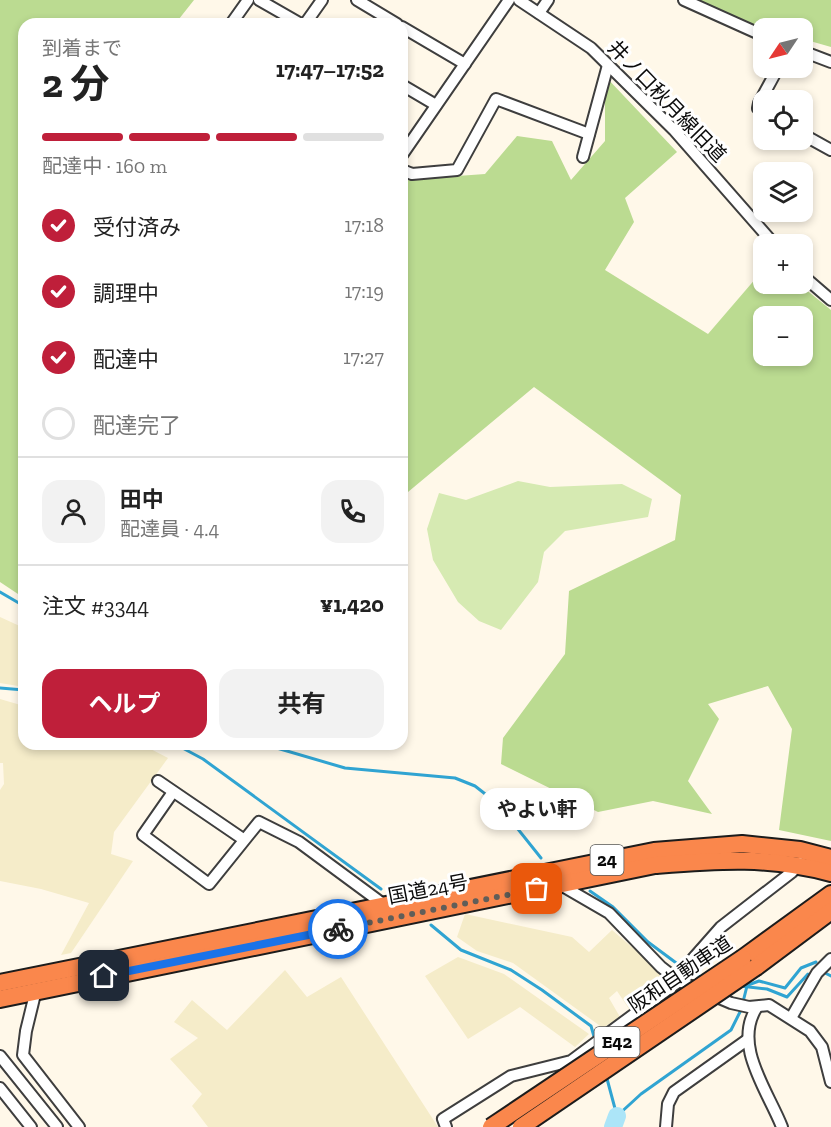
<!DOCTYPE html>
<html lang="ja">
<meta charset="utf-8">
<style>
body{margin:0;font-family:"Zilla Slab","Noto Sans JP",serif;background:#f2f2f2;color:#222;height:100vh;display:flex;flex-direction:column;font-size:22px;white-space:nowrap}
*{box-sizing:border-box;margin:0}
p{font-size:20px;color:#767676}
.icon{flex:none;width:33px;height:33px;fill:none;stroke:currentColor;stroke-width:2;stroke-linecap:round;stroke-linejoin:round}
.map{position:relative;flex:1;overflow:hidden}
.side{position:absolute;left:18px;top:18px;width:390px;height:732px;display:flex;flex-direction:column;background:#fff;border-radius:18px;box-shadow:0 3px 9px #0003}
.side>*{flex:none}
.needle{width:39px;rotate:235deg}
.tools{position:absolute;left:753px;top:18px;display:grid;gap:12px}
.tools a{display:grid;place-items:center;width:60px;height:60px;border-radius:12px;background:#fff;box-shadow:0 3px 9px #0003;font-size:30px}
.pin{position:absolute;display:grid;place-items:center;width:51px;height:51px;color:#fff;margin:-26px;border-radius:12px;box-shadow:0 3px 9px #0006}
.courier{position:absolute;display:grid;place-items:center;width:60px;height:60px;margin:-30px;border:4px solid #1a73e8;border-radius:50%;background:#fff;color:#222;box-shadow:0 2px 8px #0007}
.bubble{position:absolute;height:42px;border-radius:18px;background:#fff;box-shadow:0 3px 9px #0003;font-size:20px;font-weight:700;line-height:42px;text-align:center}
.summary em{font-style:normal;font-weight:700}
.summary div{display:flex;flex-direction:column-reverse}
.summary{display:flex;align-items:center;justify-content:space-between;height:102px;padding:0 24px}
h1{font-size:39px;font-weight:700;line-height:45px}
.bar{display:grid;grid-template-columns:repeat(4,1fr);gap:9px 6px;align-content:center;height:72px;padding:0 24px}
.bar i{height:8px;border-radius:4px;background:#e0e0e0}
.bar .selected{background:#bf1f3a}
.bar p{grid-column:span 4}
.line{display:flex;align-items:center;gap:15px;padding:0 24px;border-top:2px solid #e0e0e0}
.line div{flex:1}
.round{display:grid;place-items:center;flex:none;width:63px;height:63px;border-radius:18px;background:#f2f2f2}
ol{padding:0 24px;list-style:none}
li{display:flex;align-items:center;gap:18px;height:66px}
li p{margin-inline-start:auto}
li .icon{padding:6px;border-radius:50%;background:#bf1f3a;color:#fff;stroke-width:4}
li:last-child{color:#767676}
li i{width:33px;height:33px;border:3px solid #e0e0e0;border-radius:50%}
.primary-button{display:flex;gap:12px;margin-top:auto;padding:12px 24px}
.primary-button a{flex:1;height:69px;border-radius:18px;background:#bf1f3a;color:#fff;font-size:24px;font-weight:700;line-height:69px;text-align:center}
.primary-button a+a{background:#f2f2f2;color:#222}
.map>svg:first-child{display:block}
.farmland{fill:#f5ecc9}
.green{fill:#d6eab2}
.forest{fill:#bbdb91;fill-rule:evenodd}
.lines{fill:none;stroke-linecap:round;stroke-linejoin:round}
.stream{stroke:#30a4d2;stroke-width:3}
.river{stroke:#ace5f8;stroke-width:18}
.minor-casing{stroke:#3e3e3e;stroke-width:14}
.highway-casing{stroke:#1c1c1c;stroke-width:20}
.minor{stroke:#fff;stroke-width:10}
.highway{stroke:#fa874c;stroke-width:16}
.highway-bridge-casing{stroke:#1c1c1c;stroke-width:20;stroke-linecap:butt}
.highway-bridge{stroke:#fa874c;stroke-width:16}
.done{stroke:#605e59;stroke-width:6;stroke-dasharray:0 10.8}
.route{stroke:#1a73e8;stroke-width:8}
.labels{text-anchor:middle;stroke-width:6;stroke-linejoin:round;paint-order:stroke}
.shield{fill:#fff;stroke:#545454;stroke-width:1.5}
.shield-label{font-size:18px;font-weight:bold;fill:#0b0b0b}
.street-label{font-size:20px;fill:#0b0b0b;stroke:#fff}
</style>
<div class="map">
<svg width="831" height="1127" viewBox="0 0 831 1127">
<rect width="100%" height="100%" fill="#fff8e9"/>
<g class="farmland">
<path d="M0,617L24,628V687L0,683Z"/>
<path d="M0,699L24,706V744H141L168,758L114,832L111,854L133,861L71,953L61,955L89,903L41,889L0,881V790L4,784L3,763H0Z"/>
<path d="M465,914L572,937L589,952L612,930L669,979L629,1009L617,991L609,998L620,1017L603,1028L513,963L477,951L457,937Z"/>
<path d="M458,957L504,974L589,1034L575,1047L520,1007L468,1039L425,976Z"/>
<path d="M285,970L307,997L341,977L438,1127H208L192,1106L202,1094L170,1059L198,1038L174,1022L192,1000L227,1030Z"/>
</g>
<path class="green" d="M518,481L550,487L622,484L652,499L648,517L565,531L544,552L538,582L501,630L479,621L458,602L433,560L427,529L439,493L466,500Z"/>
<g class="forest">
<path d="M0,0H194L175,24H24V598L0,582Z"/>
<path d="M680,0H831V47L803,39L802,28H764L763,31L707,18Z"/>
<path d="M605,76L677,152L625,198L634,222L605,270L708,334L763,270L764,284H799L831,310V841L779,830L792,729L768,686L708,704L719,719L688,781L712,814L653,801L598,812L501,764L503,738L565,654L569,591L675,540L681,495L534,387L402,497V180L485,174L517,136L552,141L571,180L605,141ZM764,316H802V356H764Z"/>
</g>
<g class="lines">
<g class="stream">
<path d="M0,592L24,606"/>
<path d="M0,688L24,690"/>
<path d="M175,744L203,759L381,889"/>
<path d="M263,744L345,768L455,778L475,786L498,804L541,858"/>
<path d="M590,891L613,907L648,942L683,968"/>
<path d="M431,925L461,950L511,970L542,990L591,1026L595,1040"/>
<path d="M689,971L702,977"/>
<path d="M825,973L831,976"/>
<path d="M748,985L759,981L785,988L801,968L816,962"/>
<path d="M740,986L767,989L787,997L808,974"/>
<path d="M743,1002L747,986"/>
<path d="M606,1075L617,1116L641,1094L731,1030L742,1008"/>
</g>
<path class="river" d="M613,1127L617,1116"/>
<g class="minor-casing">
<g id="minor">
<path d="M259,0L301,24"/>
<path d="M357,0L397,24"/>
<path d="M519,0L591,48L674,130L774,244"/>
<path d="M684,0L764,36"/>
<path d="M539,13L548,0"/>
<path d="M231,24L248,0"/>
<path d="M305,24L322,0"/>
<path d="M402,27L465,64"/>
<path d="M802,51L831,62"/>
<path d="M402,85L436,105"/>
<path d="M764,111L758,108L759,103L778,68"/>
<path d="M802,134L831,150"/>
<path d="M402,155L509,0"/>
<path d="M583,157L608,65"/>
<path d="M402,170L412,174L457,170L496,99L589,134"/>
<path d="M802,275L831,300"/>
<path d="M158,781L243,839"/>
<path d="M173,792L143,835L209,884L259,822L299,842L387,907"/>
<path d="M559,884L609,913L661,967L679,981L731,1003L749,1007L769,1005L810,1031L822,1047L831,1082"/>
<path d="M36,990L26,1031L23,1055L79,1127"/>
<path d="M757,1007C732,1045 768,1091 782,1127"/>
<path d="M791,1018L817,973L831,959"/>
<path d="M0,1056L57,1127"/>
<path d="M0,1088L31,1127"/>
<path d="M446,1127L443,1119L511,1076L571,1061L679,981L691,961L721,927L792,872L800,863"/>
<path d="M666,1127L668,1104L674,1092L747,1040"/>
</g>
</g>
<g class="highway-casing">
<g id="highway">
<path d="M743,958L831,894"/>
<path d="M756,967L831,911"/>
<path d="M0,983L654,851L742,844L800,850L831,858"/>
<path d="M0,999L655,865C720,860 766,856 831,873"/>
</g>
</g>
<use href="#minor" class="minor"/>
<use href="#highway" class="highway"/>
<g class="highway-bridge-casing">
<g id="highway-bridge">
<path d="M491,1127L743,958"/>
<path d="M521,1127L756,967"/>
</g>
</g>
<use href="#highway-bridge" class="highway-bridge"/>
</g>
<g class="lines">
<path class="done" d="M338,929L537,889"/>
<path class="route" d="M104,976L338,929"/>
</g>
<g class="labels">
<g class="shield">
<rect x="590.5" y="845" width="33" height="30" rx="4.5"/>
<rect x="594.5" y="1027" width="45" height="30" rx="4.5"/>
</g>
<g class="shield-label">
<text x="607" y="866">24</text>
<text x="617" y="1048">E42</text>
</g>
<g class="street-label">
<text transform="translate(667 101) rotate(46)" y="7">井ノ口秋月線旧道</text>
<text transform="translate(428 889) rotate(-11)" y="7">国道24号</text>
<text transform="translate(680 974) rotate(-34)" y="7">阪和自動車道</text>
</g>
</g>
</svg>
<div class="tools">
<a><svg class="needle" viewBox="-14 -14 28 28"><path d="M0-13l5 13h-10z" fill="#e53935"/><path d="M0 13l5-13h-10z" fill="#767676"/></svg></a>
<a><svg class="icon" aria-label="locate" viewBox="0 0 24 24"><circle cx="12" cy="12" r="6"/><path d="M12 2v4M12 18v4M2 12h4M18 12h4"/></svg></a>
<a><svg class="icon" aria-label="layers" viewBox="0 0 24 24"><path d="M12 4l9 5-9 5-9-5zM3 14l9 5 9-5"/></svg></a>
<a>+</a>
<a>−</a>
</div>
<div class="pin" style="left:537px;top:889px;background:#ea580c"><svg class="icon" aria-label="bag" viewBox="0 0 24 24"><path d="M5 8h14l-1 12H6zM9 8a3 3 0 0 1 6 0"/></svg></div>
<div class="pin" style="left:104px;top:976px;background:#1f2937"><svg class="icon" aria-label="home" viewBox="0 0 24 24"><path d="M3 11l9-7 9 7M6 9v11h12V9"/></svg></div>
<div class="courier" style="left:338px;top:929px"><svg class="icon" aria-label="bike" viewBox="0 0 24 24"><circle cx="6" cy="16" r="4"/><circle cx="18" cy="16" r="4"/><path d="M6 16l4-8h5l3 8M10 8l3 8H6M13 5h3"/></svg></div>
<div class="bubble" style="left:480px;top:788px;width:114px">やよい軒</div>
<section class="side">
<div class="summary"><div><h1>2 分</h1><p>到着まで</p></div><em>17:47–17:52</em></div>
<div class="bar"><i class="selected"></i><i class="selected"></i><i class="selected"></i><i></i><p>配達中 · 160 m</p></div>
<ol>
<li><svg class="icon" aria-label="check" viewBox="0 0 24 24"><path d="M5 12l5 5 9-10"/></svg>受付済み<p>17:18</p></li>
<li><svg class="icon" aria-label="check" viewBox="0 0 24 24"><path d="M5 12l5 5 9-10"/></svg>調理中<p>17:19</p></li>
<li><svg class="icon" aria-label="check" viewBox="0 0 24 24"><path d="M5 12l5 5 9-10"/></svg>配達中<p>17:27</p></li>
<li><i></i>配達完了</li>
</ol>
<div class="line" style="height:108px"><a class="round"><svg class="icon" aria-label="person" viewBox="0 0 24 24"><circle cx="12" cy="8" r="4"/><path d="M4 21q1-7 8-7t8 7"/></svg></a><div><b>田中</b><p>配達員 · 4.4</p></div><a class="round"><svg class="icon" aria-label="phone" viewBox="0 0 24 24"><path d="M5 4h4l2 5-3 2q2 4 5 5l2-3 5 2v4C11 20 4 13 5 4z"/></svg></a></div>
<div class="line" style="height:78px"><div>注文 #3344</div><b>¥1,420</b></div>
<div class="primary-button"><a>ヘルプ</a><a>共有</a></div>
</section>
</div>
